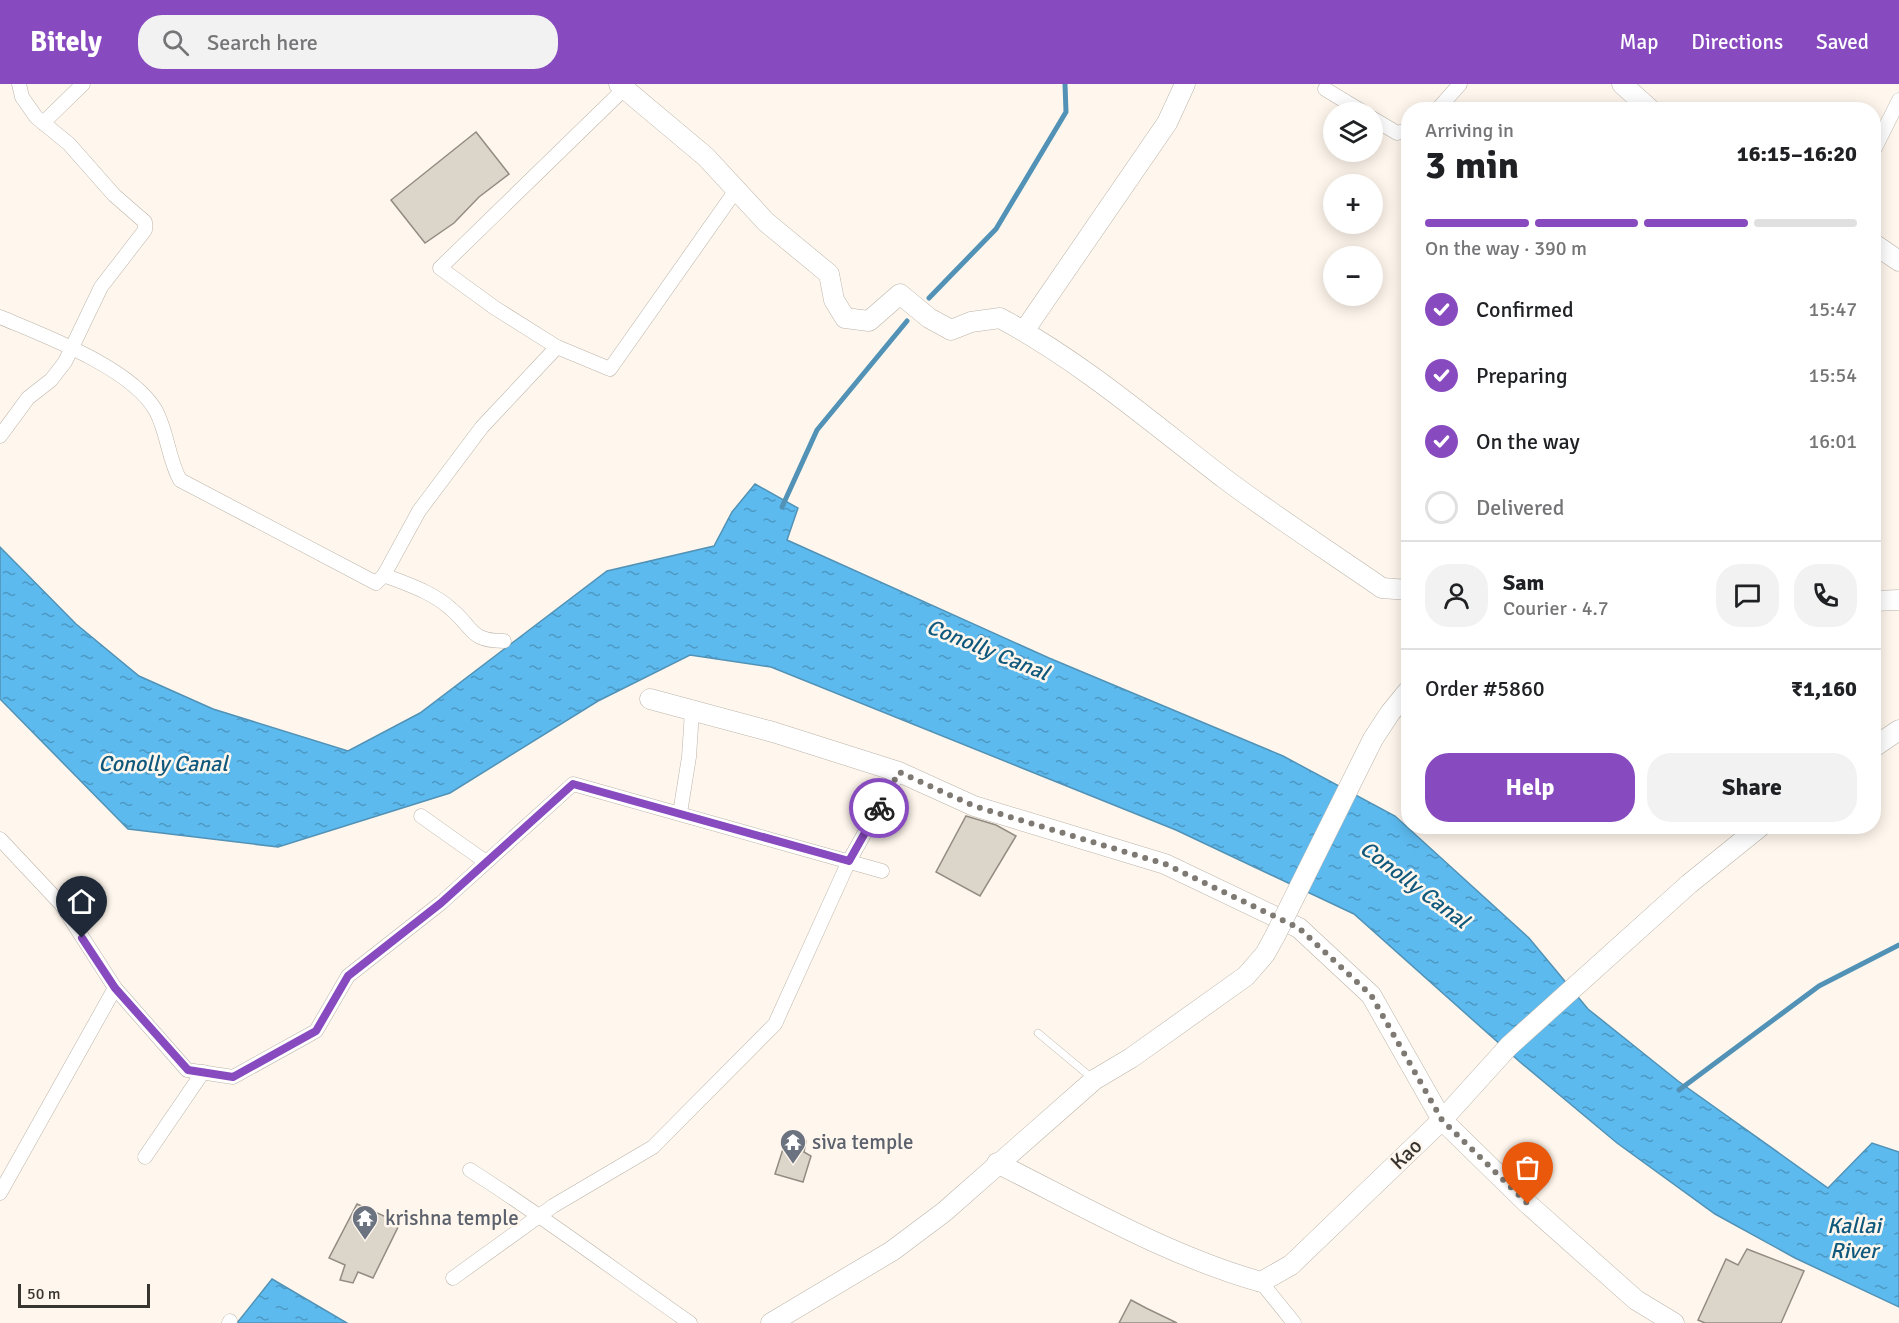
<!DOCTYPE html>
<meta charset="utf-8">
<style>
body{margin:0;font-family:Signika,sans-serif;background:#f2f2f2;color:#202124;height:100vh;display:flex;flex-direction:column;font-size:22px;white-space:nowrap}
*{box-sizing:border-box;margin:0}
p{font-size:20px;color:#757577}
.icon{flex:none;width:33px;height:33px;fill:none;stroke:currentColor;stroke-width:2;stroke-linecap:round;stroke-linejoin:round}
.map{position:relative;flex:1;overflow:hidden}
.details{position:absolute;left:1401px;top:18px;width:480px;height:732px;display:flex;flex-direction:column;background:#fff;border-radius:24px;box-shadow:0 3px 15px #0003}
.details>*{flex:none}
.tools{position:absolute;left:1323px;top:18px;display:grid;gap:12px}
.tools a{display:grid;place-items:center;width:60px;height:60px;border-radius:50%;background:#fff;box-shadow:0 3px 15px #0003;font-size:30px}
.scale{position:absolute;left:18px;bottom:15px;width:132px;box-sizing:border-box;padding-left:6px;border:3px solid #383531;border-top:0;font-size:16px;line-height:21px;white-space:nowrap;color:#383531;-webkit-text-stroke:4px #fff7ed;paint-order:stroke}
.pin{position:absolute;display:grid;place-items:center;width:51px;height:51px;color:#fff;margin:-62px -26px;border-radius:50% 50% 50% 0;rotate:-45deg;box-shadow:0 0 6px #0007}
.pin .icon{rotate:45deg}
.courier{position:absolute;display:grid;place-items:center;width:60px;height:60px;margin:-30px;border:4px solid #884abf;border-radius:50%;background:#fff;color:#222;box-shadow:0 2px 8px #0007}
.headline em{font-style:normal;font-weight:700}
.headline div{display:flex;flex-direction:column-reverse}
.headline{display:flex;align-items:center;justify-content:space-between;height:102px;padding:0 24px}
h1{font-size:39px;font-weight:700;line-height:45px}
.bar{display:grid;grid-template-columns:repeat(4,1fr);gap:9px 6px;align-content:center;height:72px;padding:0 24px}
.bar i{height:8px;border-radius:4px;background:#e0e0e0}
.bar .current{background:#884abf}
.bar p{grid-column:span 4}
.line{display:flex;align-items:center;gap:15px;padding:0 24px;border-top:2px solid #e0e0e0}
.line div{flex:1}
.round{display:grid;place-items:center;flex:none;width:63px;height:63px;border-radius:24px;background:#f2f2f2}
ol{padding:0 24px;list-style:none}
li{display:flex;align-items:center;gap:18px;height:66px}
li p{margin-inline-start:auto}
li .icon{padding:6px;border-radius:50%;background:#884abf;color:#fff;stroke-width:4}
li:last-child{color:#757577}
li i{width:33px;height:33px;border:3px solid #e0e0e0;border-radius:50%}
.button{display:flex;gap:12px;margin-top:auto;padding:12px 24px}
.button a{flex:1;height:69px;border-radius:24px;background:#884abf;color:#fff;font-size:24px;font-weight:700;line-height:69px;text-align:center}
.button a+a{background:#f2f2f2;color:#202124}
header{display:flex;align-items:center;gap:36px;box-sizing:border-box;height:84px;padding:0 30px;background:#884abf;color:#fff}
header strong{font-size:28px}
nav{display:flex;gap:33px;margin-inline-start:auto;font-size:21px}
.search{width:420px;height:54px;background:#f2f2f2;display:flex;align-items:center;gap:15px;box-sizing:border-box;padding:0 21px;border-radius:24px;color:#757577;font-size:22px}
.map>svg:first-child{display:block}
.water{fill:url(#water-ripples);stroke:#5192b6;stroke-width:1.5}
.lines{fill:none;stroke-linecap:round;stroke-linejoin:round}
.stream{stroke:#5192b6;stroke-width:5}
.building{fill:#dcd5ca;stroke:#938c82;stroke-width:1.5}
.lane-casing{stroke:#bab3a9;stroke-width:8}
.street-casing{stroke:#bab3a9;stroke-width:15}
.secondary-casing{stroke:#bab3a9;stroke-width:21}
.lane{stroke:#fff;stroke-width:7}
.street{stroke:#fff;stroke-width:14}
.secondary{stroke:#fff;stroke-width:20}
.secondary-bridge-casing{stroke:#bab3a9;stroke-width:21;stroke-linecap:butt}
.secondary-bridge{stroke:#fff;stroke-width:20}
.done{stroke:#7e7973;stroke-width:6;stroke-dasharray:0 10.8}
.route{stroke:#884abf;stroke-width:8}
.labels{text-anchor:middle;stroke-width:5;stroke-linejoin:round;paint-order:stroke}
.worship-label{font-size:21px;fill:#5b616d;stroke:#fff7ed;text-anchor:start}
.street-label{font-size:21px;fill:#383531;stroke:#fff7ed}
.water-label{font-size:22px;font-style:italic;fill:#10597d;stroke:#fff7ed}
</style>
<header>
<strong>Bitely</strong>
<div class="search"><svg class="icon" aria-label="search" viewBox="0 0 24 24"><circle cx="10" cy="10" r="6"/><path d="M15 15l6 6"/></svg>Search here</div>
<nav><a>Map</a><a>Directions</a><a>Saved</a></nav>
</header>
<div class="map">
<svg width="1899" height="1239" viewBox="0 0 1899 1239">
<defs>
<pattern id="water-ripples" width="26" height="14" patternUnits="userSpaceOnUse" patternTransform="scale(1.5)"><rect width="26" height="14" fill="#5cbaef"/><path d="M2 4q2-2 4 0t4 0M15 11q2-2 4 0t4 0" fill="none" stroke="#4d98c2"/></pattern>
</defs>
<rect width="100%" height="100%" fill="#fff7ed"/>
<g class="water">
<path d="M755,400L798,424L787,456L1049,574L1283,672L1395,732L1529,854L1588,925L1678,997L1828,1104L1872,1059L1899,1068V1223L1795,1174L1715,1130L1617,1059L1520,978L1354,830L1176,746L771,583L690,571L598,617L450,709L278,763L128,745L0,615V463L76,540L139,592L213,625L348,667L420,629L607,487L714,462L732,428Z"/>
<path d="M272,1195L347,1239H237Z"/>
</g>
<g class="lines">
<g class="stream">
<path d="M929,214L996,145L1066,28L1065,0"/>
<path d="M782,423L817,346L907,237"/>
<path d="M1679,1006L1819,902L1899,861"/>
</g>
</g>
<g class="building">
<path d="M476,48L509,90L479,113L454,139L425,159L391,116Z"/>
<path d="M966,732L996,741L1016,752L980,812L936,788Z"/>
<path d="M789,1052L806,1057L804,1068L811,1072L803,1098L775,1090L783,1065L788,1064Z"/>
<path d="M357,1120L400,1139L373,1194L358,1188L353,1199L340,1196L345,1181L329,1174Z"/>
<path d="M1747,1165L1804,1187L1781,1239H1705L1698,1236L1726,1175L1738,1181Z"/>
<path d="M1131,1216L1146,1224L1177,1239H1119Z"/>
</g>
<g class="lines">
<g class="lane-casing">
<path id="lane" d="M1038,949L1092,994"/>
</g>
<g class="street-casing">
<g id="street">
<path d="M1325,5L1363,28"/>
<path d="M1437,26L1460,0"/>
<path d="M1372,34L1397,49L1408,46"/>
<path d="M43,39L83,0"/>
<path d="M1874,66L1899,16"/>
<path d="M0,233C45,252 132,284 156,327C168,350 168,374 180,396L376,499L384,491L419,427L482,343L557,263L495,224L440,184L625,4"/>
<path d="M557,263L610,285L736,106"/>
<path d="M0,352L28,314L51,296L65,278L101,203L145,146V138L114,111L69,60L36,33L22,13L19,0"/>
<path d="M384,491C406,500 433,508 451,525C474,544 469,557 504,557"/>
<path d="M680,729L689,673L692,627"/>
<path d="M421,732L486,778"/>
<path d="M0,755L61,820L115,904"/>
<path d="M145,1073L203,988"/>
<path d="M470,1086C546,1134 617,1188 690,1239"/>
<path d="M0,1109L115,904L187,986L233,993L316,947L348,892L441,819L573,700L882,787"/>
<path d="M453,1194L553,1122L653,1063L775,940L849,777L899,688"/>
<path d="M1261,1198L1294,1239"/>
<path d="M229,1239L230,1237"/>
</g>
</g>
<g class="secondary-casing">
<g id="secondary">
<path d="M619,0L706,73L766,138L829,190L834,216L845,234L869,237L900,210L929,234L951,246L971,238L1000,234C1082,278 1152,339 1225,395C1276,433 1330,468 1382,504L1408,506"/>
<path d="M1622,0L1651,26"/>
<path d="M1874,160L1899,177"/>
<path d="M1024,247L1167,39L1185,0"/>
<path d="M1874,517L1899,516"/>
<path d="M650,615L773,648L899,688L974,722L1165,780L1299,844L1371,911L1442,1036L1528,1120L1636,1216L1674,1239"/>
<path d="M1373,655L1390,629L1408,607"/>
<path d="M1874,663L1899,646"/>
<path d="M997,1079C1083,1122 1169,1172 1261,1198L1291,1181L1442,1036L1509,962L1689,800L1761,742"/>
<path d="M771,1239L892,1167L944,1128L1094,996L1131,974L1246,892L1265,870L1275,852"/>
</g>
</g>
<use href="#lane" class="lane"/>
<use href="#street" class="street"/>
<use href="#secondary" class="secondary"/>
<g class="secondary-bridge-casing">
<path id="secondary-bridge" d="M1275,852L1373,655"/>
</g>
<use href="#secondary-bridge" class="secondary-bridge"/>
</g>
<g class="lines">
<path class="done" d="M879,724L899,688L974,722L1165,780L1299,844L1371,911L1442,1036L1528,1120"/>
<path class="route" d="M82,854L115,904L188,986L233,993L316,947L348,892L441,819L573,700L849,777L879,724"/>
</g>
<defs>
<g id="temple-pin" transform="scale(1.35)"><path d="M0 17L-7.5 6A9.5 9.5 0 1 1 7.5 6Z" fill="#6b7280" stroke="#fff7ed"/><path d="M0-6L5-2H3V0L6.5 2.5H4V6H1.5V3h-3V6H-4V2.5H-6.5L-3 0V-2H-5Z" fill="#fff"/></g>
</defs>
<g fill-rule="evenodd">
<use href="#temple-pin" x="793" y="1058"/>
<use href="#temple-pin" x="365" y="1134"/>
</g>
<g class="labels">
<g class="worship-label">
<text x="812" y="1065">siva temple</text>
<text x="385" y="1141">krishna temple</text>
</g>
<g class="street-label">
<text transform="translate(1406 1070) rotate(-44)" y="7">Kao</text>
</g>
<g class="water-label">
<text transform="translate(988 565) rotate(22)" y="8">Conolly Canal</text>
<text x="163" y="687">Conolly Canal</text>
<text transform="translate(1415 800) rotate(37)" y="8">Conolly Canal</text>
<text x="1854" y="1149">Kallai<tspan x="1854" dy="25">River</tspan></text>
</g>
</g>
</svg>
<div class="tools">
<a><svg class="icon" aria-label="layers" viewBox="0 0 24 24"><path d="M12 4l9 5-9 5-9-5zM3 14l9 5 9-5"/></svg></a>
<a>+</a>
<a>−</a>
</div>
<div class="scale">50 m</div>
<div class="pin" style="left:1528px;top:1120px;background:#ea580c"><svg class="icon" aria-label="bag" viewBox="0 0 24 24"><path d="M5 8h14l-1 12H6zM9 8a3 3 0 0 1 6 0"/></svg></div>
<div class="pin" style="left:82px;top:854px;background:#1f2937"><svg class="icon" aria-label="home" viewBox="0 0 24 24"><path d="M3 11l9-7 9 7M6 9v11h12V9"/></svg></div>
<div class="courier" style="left:879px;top:724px"><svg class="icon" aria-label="bike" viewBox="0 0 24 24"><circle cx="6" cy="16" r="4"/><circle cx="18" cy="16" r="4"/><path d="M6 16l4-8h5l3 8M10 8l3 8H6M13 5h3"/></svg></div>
<section class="details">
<div class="headline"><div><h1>3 min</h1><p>Arriving in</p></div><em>16:15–16:20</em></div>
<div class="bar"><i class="current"></i><i class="current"></i><i class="current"></i><i></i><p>On the way · 390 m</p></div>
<ol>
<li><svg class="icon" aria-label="check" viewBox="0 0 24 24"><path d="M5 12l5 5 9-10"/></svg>Confirmed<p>15:47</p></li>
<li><svg class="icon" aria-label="check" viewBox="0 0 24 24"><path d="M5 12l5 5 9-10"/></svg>Preparing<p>15:54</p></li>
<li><svg class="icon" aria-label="check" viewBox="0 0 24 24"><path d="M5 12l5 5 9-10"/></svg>On the way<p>16:01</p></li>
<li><i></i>Delivered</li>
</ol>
<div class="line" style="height:108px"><a class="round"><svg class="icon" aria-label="person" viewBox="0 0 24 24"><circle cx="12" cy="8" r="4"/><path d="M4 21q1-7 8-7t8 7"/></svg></a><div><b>Sam</b><p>Courier · 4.7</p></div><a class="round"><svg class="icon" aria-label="chat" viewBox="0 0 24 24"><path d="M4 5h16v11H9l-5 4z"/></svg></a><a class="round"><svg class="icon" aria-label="phone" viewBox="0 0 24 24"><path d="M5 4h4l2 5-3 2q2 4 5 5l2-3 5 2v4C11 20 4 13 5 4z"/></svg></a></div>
<div class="line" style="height:78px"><div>Order #5860</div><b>₹1,160</b></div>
<div class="button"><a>Help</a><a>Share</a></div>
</section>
</div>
